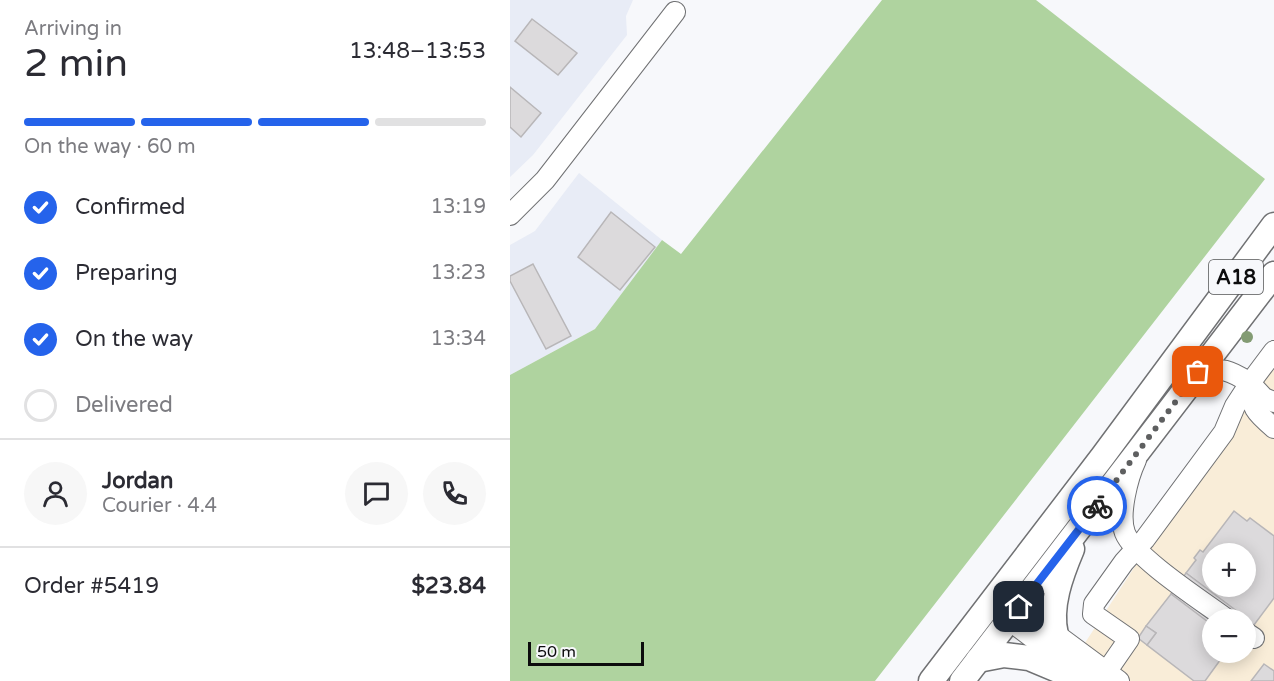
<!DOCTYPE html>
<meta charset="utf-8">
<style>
body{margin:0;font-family:"Varela Round",sans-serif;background:#f7f7f7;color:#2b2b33;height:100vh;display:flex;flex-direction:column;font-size:22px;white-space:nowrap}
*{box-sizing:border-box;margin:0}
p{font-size:20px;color:#7c7c81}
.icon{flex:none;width:33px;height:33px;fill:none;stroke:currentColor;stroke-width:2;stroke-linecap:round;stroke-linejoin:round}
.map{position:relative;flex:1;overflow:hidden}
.drawer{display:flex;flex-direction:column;background:#fff;width:510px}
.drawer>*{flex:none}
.buttons{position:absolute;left:692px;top:543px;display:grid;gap:12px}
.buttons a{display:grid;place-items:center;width:54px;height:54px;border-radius:50%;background:#fff;box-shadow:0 3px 15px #0003;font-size:30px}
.scale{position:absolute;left:18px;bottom:15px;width:116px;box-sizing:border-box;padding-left:6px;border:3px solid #0c0c0d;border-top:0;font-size:16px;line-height:21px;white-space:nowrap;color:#0c0c0d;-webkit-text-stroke:4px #f7f8fb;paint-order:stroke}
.pin{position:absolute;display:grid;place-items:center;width:51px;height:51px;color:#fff;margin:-26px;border-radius:12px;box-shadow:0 3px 9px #0006}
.courier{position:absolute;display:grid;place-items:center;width:60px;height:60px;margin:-30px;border:4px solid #2563eb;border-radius:50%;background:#fff;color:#222;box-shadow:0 2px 8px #0007}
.summary em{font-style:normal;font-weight:600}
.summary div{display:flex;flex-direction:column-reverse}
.summary{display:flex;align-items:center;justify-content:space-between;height:102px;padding:0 24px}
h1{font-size:39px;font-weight:600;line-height:45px}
.bar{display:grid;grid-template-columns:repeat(4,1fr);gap:9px 6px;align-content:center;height:72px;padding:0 24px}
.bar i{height:8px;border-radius:4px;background:#e1e1e2}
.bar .active{background:#2563eb}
.bar p{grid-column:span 4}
.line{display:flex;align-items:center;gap:15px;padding:0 24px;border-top:2px solid #e1e1e2}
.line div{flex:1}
.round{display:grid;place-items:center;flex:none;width:63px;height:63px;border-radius:32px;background:#f7f7f7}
ol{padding:0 24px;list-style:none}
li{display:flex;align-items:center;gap:18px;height:66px}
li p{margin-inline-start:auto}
li .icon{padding:6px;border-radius:50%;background:#2563eb;color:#fff;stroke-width:4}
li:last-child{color:#7c7c81}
li i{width:33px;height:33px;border:3px solid #e1e1e2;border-radius:50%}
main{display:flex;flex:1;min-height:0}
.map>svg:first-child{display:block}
.commercial{fill:#f9edd8;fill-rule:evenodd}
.built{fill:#e8ecf6}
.green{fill:#afd39f}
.building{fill:#dcdadc;stroke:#b8b6b8;stroke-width:1.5;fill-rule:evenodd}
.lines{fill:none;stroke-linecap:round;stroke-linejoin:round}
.minor-casing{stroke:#707173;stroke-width:22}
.major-casing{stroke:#707173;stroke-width:27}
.minor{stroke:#fff;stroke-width:20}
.major{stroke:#fff;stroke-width:24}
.tree{fill:#839b73}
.done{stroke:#5e5f60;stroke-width:6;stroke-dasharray:0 10.8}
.route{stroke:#2563eb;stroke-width:8}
.labels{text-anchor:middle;stroke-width:4.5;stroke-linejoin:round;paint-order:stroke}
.shield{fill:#f7f8fb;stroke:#525354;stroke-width:1.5}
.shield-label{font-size:20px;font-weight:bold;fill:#0c0c0d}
</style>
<main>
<section class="drawer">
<div class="summary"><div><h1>2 min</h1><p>Arriving in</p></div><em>13:48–13:53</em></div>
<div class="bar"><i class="active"></i><i class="active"></i><i class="active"></i><i></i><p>On the way · 60 m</p></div>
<ol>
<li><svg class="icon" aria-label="check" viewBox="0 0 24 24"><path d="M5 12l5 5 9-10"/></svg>Confirmed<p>13:19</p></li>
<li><svg class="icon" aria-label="check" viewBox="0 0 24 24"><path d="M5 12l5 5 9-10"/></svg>Preparing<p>13:23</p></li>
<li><svg class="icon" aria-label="check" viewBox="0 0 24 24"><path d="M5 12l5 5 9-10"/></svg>On the way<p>13:34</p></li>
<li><i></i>Delivered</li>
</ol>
<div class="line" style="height:108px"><a class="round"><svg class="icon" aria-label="person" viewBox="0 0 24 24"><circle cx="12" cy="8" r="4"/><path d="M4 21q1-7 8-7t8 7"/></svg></a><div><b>Jordan</b><p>Courier · 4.4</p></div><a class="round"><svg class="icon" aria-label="chat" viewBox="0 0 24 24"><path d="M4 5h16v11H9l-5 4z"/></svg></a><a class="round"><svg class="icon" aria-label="phone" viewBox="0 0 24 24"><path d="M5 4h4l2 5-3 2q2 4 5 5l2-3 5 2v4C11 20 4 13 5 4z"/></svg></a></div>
<div class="line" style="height:78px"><div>Order #5419</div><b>$23.84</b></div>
</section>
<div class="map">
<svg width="764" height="681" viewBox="0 0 764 681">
<rect width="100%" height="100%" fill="#f7f8fb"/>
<path class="commercial" d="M764,354V681H550ZM702,554H735V586H702ZM702,620H735V652H702Z"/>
<g class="built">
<path d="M0,0H123L116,16L117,35L23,155L0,177Z"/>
<path d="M69,173L152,240L85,329L0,375V245L25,231Z"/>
</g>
<path class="green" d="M372,0H526L755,179L365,681H0V375L85,329L152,240L171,254Z"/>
<g class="building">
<path d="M22,19L67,53L48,75L5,41Z"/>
<path d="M0,87L31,113L11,137L0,127Z"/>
<path d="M101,212L145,247L110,290L68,257Z"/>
<path d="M23,264L61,336L36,349L0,281V276Z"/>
<path d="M724,511L737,521L740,518L764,536V598L744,625L676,573L686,560L684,558L690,550L693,552ZM702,554H735V586H702Z"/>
<path d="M676,573L740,621L735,628V620H702V625L661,594Z"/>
<path d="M661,594L702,625V652H716L695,681H684L637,645L646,633L636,626Z"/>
<path d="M636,626L646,633L637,645L628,638Z"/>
<path d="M754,664L764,671V681H741Z"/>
</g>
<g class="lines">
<g class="minor-casing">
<g id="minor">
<path d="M0,215L35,180L165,12"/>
<path d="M764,351L740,383L754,398L764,402"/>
<path d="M688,372C714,368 718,369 740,383"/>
<path d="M740,383C741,408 745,412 764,428"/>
<path d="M626,460C618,477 608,514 615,533C625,558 694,602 718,620"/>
<path d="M495,602L509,607L609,681"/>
<path d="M491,608L499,620L569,673"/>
<path d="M735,632L744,638"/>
<path d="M590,681L619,639L583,614L584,604L614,562L635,539L714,432L725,406L740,383"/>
</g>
</g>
<g class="major-casing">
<g id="major">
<path d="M546,635C539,607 551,575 562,549"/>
<path d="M468,660L494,655L519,658L574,681"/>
<path d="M421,681L593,456L764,225"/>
<path d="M452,681L764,274"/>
</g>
</g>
<use href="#minor" class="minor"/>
<use href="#major" class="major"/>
</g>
<circle class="tree" cx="737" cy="337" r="6"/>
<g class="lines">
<path class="done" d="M587,506L688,372"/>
<path class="route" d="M509,607L587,506"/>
</g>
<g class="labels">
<rect class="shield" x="699" y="260" width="54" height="34" rx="4.5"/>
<g class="shield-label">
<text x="726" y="284">A18</text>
</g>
</g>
</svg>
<div class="buttons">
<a>+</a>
<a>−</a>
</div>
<div class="scale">50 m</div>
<div class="pin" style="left:688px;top:372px;background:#ea580c"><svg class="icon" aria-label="bag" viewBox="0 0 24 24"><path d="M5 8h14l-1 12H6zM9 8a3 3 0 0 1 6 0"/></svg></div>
<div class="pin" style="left:509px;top:607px;background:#1f2937"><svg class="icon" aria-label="home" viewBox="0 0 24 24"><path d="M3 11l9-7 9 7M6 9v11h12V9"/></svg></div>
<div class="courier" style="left:587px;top:506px"><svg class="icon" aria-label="bike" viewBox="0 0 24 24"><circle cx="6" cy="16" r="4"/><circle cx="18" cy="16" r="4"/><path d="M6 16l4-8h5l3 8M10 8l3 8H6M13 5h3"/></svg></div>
</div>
</main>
